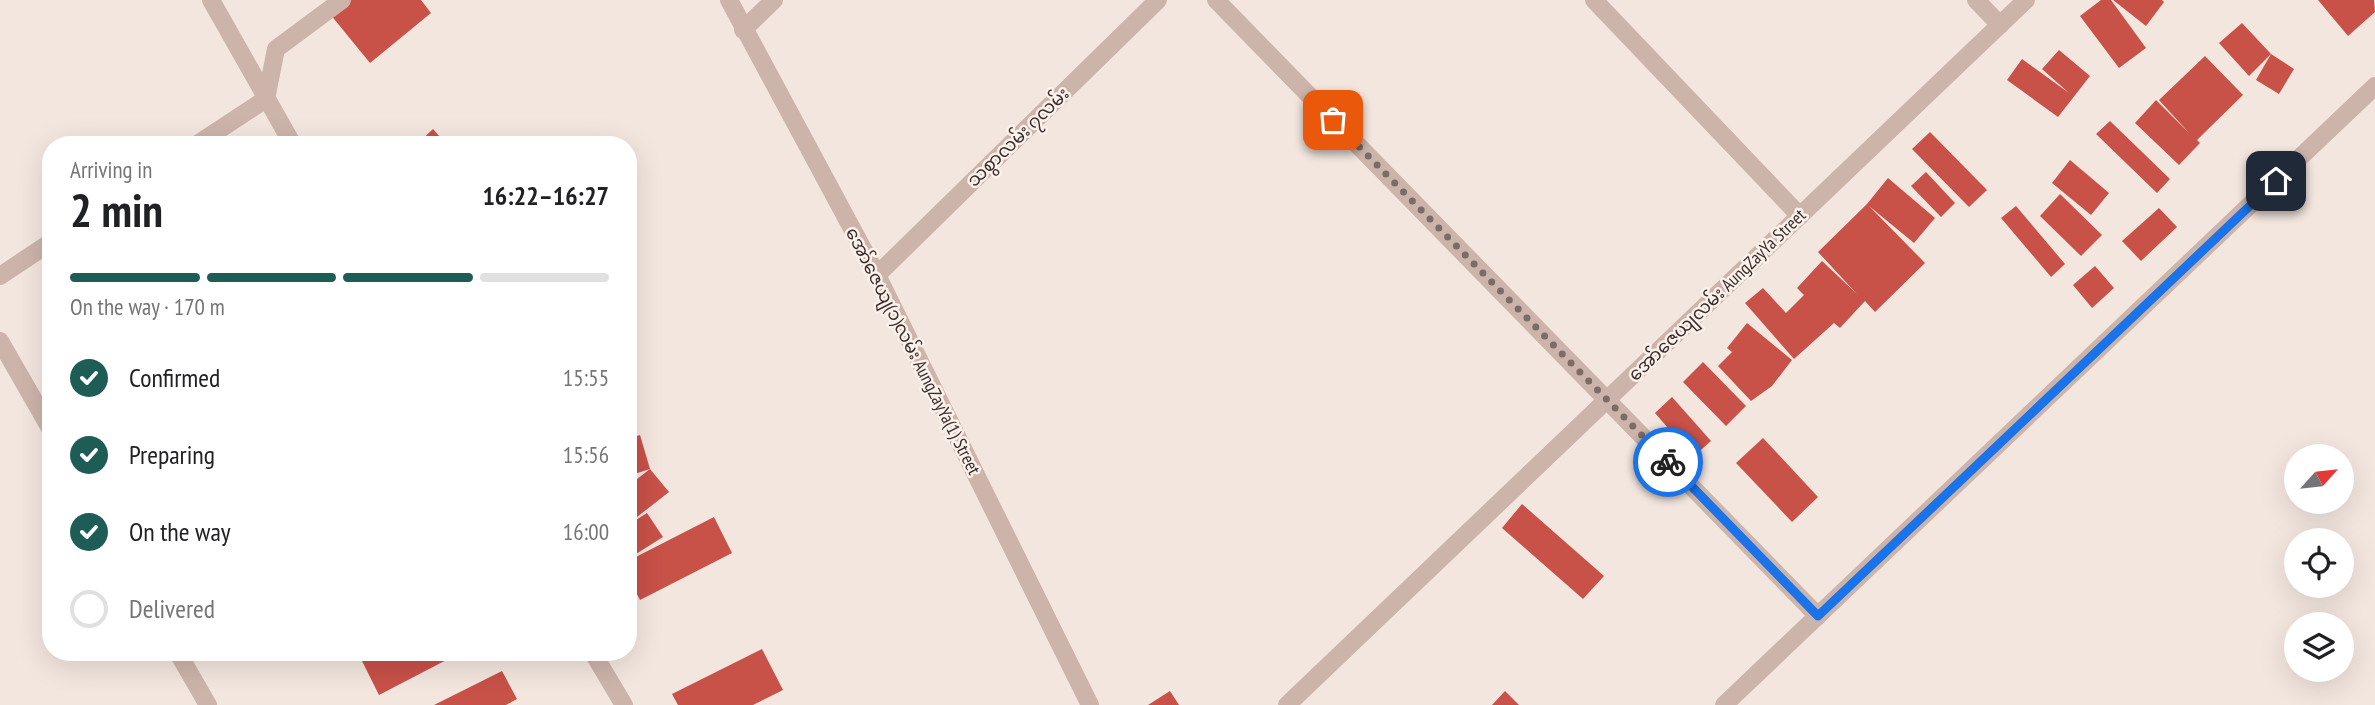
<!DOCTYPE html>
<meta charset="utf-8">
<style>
body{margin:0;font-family:"PT Sans Narrow","Noto Sans Myanmar",sans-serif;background:#f6f6f6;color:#202124;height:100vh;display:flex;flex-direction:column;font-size:26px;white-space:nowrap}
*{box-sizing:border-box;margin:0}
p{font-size:23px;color:#757577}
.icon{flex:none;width:38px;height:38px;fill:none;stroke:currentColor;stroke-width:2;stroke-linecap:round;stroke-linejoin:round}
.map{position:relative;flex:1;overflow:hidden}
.sheet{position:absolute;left:42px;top:136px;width:595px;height:525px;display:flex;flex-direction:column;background:#fff;border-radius:28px;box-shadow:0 7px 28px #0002}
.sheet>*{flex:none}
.needle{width:46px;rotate:63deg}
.fabs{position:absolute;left:2284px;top:444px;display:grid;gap:14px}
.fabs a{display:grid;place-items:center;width:70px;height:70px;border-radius:50%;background:#fff;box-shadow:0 7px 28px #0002;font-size:35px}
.pin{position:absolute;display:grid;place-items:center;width:60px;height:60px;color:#fff;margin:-30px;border-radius:14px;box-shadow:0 4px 10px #0006}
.courier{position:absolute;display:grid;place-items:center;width:70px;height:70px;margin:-35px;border:5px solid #1a73e8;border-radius:50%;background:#fff;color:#222;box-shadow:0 2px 9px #0007}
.overview em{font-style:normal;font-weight:700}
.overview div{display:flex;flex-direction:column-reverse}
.overview{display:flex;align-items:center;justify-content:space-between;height:119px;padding:0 28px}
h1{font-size:46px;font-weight:700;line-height:52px}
.bar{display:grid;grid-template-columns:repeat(4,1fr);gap:10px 7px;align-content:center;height:84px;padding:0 28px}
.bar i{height:9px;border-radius:5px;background:#e0e0e0}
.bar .current{background:#1e5c56}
.bar p{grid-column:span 4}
ol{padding:0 28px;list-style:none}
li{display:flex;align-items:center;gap:21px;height:77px}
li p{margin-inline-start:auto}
li .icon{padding:7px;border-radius:50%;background:#1e5c56;color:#fff;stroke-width:4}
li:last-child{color:#757577}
li i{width:38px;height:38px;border:4px solid #e0e0e0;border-radius:50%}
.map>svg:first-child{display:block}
.building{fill:#c85148}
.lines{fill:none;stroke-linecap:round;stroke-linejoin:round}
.minor{stroke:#ccb4aa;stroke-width:18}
.tertiary{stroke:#ccb4aa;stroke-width:18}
.done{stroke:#7a6d69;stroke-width:7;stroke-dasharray:0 12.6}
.route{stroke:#1a73e8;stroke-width:9}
.labels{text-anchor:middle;stroke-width:5;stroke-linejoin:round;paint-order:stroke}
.street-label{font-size:18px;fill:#392c2a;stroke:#fbf1eb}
</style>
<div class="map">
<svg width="2375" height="705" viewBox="0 0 2375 705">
<rect width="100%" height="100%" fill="#f3e6df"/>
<g class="building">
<path d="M347,0H421L431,13L370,63L330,14Z"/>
<path d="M2101,0H2111L2146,48L2119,68L2080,16Z"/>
<path d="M2113,0H2162L2164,2L2146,26Z"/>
<path d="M2318,0H2374L2375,12L2348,36Z"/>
<path d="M2242,23L2271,54L2249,76L2219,43Z"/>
<path d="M2059,50L2090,76L2058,117L2007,80L2022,59L2069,93L2042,69Z"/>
<path d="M2271,54L2294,69L2279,94L2256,80Z"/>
<path d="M2205,56L2243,95L2197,140L2200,143L2179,165L2135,123L2156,100L2190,134L2159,100Z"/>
<path d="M2110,121L2170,179L2157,193L2096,134Z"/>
<path d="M433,129L447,145H416Z"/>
<path d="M1930,132L1987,190L1969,207L1912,149Z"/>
<path d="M2070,160L2109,193L2091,215L2052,183Z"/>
<path d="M1926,172L1955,203L1941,217L1911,186Z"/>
<path d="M1888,178L1935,218L1914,243L1869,206L1925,263L1875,312L1865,301L1840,328L1834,323L1794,359L1745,303L1763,288L1786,313L1804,295L1797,288L1822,261L1857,294L1818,252L1867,204Z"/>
<path d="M2060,194L2102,235L2081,256L2040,216Z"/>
<path d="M2016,206L2065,264L2051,277L2001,218Z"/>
<path d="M2159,208L2177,227L2141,261L2122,241Z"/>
<path d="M2095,266L2114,288L2092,308L2073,285Z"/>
<path d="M1747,323L1792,360L1772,386L1751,401L1718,366L1732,352L1727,348Z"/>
<path d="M1703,362L1746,406L1726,426L1683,382Z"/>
<path d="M1672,397L1711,441L1693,457L1655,413Z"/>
<path d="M640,435L650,469L628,476V439Z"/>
<path d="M1763,438L1818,497L1792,522L1736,463Z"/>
<path d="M650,469L669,492L628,524V486Z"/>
<path d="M1522,504L1604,576L1583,599L1502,528Z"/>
<path d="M647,513L663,537L628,559V525Z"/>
<path d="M714,517L732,553L640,600L628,577V561Z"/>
<path d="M762,649L783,690L753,705H678L672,694Z"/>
<path d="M378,653H455L456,655L379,695L362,661Z"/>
<path d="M502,671L517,699L506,705H434Z"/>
<path d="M1170,691L1179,705H1148Z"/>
<path d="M1505,691L1519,705H1492Z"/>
</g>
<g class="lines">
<g class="minor">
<path d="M729,0L877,275L1090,705"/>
<path d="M1216,0L1818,616"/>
<path d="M1594,0L1800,216"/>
<path d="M1976,0L2000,25"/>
<path d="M743,30L774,0"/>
<path d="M196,145L266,99L276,49L342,0"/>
<path d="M877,275L1158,0"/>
<path d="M0,276L51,242"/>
<path d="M0,341L51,430"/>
<path d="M178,653L208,705"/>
<path d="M1287,705L2026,0"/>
<path d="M1724,705L2375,86"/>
</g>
<g class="tertiary">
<path d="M211,0L293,145"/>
<path d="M593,653L624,705"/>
</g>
</g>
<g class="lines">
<path class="done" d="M1333,120L1668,462"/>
<path class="route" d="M1668,462L1818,616L2276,181"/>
</g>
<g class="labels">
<g class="street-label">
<text transform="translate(1018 137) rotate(-44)" y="6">သစွာလမ်း ၇လမ်း</text>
<text transform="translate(1717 295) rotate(-44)" y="6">အော်ဇေယျလမ်း AungZayYa Street</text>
<text transform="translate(913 351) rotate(63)" y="6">အော်ဇေယျ(၁)လမ်း AungZayYa(1) Street</text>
</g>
</g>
</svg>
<div class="fabs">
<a><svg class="needle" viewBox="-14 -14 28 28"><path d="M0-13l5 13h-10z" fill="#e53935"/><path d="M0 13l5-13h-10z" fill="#757577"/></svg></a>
<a><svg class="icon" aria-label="locate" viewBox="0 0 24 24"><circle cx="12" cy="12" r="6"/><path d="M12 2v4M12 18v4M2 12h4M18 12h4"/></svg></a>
<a><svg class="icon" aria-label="layers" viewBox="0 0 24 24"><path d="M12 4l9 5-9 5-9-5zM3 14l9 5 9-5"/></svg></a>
</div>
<div class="pin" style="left:1333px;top:120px;background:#ea580c"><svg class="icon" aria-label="bag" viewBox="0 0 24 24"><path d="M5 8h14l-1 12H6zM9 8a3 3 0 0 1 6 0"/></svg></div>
<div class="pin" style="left:2276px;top:181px;background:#1f2937"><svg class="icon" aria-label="home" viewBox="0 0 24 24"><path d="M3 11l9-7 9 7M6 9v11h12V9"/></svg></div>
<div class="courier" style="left:1668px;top:462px"><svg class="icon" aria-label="bike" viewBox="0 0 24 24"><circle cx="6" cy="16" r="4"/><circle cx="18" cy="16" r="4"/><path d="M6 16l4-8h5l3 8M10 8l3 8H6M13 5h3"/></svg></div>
<section class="sheet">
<div class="overview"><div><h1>2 min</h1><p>Arriving in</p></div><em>16:22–16:27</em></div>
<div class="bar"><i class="current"></i><i class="current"></i><i class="current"></i><i></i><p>On the way · 170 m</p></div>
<ol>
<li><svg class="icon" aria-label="check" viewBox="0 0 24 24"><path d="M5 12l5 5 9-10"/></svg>Confirmed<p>15:55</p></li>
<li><svg class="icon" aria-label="check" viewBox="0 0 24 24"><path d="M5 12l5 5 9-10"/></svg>Preparing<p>15:56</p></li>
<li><svg class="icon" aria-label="check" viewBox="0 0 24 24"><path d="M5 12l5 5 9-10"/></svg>On the way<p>16:00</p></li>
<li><i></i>Delivered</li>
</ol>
</section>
</div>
